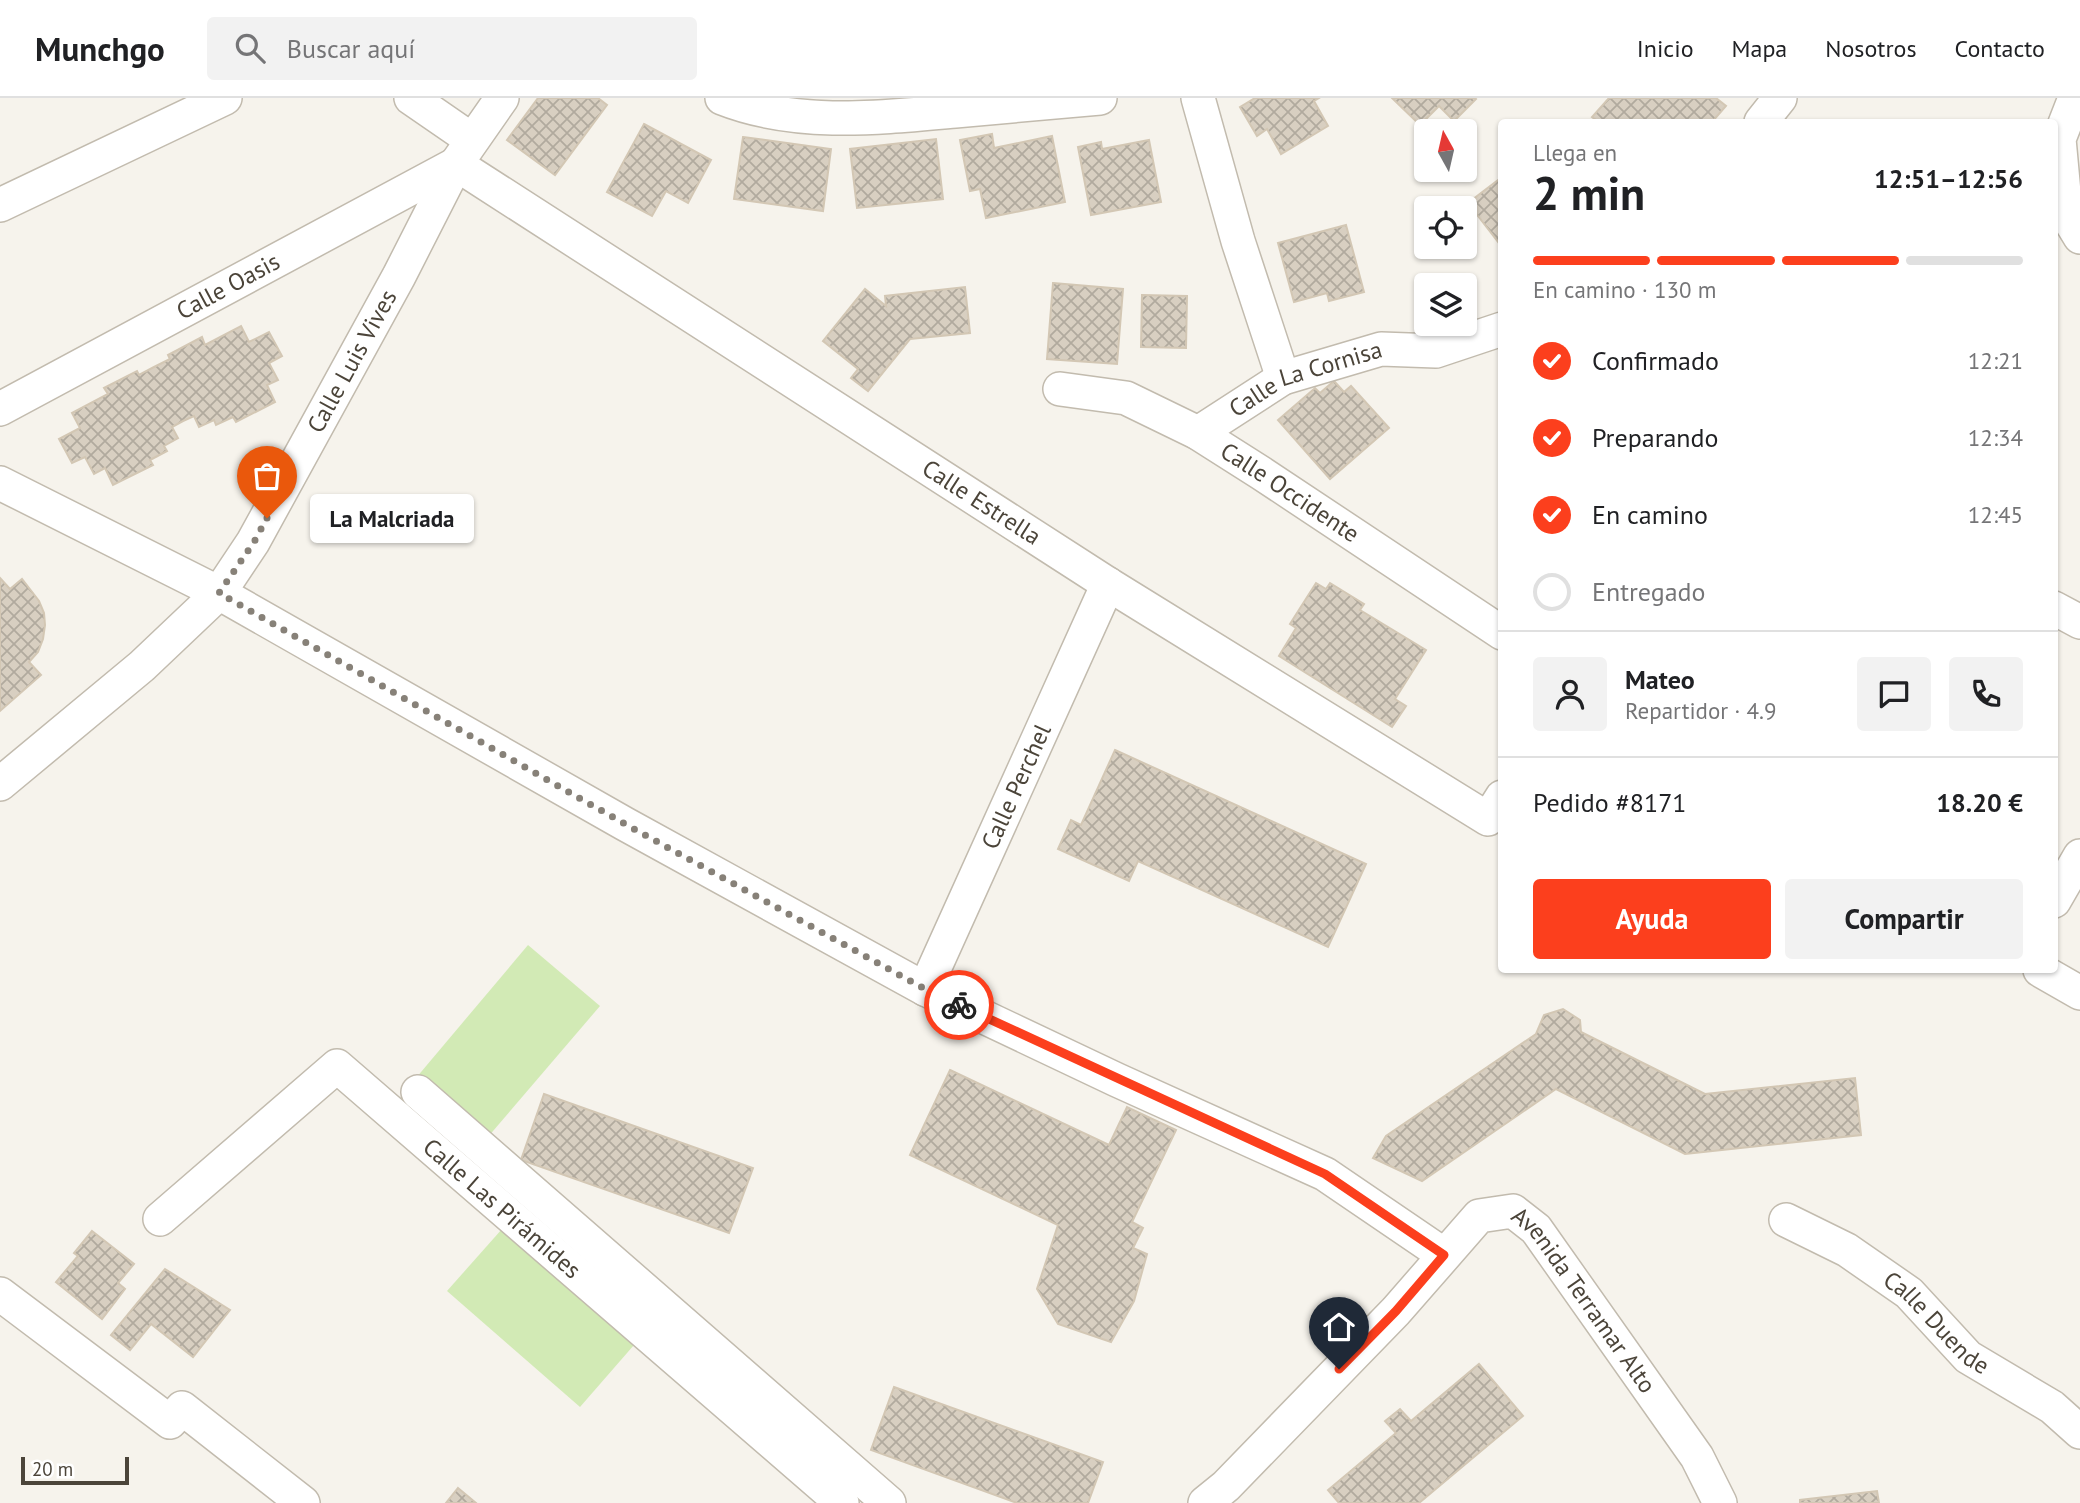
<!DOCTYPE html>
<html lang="es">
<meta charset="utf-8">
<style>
body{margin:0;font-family:"PT Sans",sans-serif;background:#f2f2f2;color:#202124;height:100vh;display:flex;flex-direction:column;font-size:26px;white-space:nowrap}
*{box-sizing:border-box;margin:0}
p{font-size:23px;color:#757577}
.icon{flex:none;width:38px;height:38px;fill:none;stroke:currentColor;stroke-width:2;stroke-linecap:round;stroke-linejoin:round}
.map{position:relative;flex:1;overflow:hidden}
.drawer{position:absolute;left:1498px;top:21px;width:560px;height:854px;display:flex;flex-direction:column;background:#fff;border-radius:7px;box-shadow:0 2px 5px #0004}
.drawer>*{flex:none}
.needle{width:46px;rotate:352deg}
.tools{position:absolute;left:1414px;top:21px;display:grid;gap:14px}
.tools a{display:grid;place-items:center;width:63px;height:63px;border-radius:7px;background:#fff;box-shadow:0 2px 5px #0004;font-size:35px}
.scale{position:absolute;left:21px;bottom:18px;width:108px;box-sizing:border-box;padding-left:7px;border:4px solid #4b4439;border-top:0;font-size:19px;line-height:24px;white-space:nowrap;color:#4b4439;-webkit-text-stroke:5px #fff;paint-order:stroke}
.pin{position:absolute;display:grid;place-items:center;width:60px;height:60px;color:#fff;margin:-72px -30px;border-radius:50% 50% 50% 0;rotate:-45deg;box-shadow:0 0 7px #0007}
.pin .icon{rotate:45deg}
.courier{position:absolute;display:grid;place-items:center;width:70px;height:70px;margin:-35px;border:5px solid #fc3f1d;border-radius:50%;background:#fff;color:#222;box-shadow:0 2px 9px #0007}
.bubble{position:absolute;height:49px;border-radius:7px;background:#fff;box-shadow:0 2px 5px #0004;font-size:23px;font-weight:700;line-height:49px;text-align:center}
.head em{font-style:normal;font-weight:700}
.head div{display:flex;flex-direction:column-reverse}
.head{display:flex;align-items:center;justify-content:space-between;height:119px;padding:0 35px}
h1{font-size:46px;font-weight:700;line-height:52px}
.bar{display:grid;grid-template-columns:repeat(4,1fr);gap:10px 7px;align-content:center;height:84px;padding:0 35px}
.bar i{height:9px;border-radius:5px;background:#e0e0e0}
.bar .selected{background:#fc3f1d}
.bar p{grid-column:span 4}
.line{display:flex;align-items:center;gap:18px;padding:0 35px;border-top:2px solid #e0e0e0}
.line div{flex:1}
.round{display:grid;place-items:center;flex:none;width:74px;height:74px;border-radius:7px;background:#f2f2f2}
ol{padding:0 35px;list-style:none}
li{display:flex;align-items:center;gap:21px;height:77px}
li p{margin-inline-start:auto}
li .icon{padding:7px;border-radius:50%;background:#fc3f1d;color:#fff;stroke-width:4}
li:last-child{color:#757577}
li i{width:38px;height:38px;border:4px solid #e0e0e0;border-radius:50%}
.primary-button{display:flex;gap:14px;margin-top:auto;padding:14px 35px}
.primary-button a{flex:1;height:80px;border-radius:7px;background:#fc3f1d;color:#fff;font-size:28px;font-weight:700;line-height:80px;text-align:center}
.primary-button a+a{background:#f2f2f2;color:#202124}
header{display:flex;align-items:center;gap:42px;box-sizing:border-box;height:98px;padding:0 35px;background:#fff;border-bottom:2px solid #e0e0e0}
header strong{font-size:33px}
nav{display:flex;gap:38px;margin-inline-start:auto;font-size:24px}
.search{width:490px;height:63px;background:#f2f2f2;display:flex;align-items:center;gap:18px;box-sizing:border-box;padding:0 24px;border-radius:7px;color:#757577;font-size:26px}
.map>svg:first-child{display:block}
.garden{fill:#d2eab5}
.building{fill:url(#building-cross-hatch);stroke:#d3c7b4;stroke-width:2}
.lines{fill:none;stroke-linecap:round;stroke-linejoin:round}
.street-casing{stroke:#c2bbae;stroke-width:36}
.street{stroke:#fff;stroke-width:33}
.done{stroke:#878178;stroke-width:7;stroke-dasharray:0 12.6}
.route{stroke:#fc3f1d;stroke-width:9}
.labels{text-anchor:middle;stroke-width:6;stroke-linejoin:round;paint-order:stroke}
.street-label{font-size:24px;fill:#4b4439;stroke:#fff}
</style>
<header>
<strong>Munchgo</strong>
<div class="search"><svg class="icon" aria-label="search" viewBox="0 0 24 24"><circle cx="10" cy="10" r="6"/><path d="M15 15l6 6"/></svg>Buscar aquí</div>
<nav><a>Inicio</a><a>Mapa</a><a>Nosotros</a><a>Contacto</a></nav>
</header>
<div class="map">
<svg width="2080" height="1405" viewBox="0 0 2080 1405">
<defs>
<pattern id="building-cross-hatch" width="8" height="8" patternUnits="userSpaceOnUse" patternTransform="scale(1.75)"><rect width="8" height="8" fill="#d8cfc1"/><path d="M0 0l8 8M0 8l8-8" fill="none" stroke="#b1aa9e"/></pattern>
</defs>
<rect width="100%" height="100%" fill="#f6f3ec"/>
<g class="garden">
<path d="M528,847L600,908L487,1040L416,980Z"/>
<path d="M502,1131L634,1247L580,1309L447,1193Z"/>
</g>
<g class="building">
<path d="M538,0H598L607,7L555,77L507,42Z"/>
<path d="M1255,0H1319L1314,3L1328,28L1281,56L1267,31L1257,38L1240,9Z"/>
<path d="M1392,0H1475L1476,1L1454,23L1439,8L1420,27Z"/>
<path d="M1609,0H1716L1726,8L1712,24H1599L1592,19Z"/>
<path d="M644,26L711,62L688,105L666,93L652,118L607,94Z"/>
<path d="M992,36L994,50L1052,38L1065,104L986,120L980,91L970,93L960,42Z"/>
<path d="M743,39L831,51L823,113L734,101Z"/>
<path d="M936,41L943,101L857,110L850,51Z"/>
<path d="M1149,42L1161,104L1091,117L1078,49L1101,44L1102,51Z"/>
<path d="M1502,79V149L1468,105Z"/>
<path d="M1346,127L1364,194L1329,203L1327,195L1294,204L1278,145Z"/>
<path d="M1053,185L1123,191L1117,266L1047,261Z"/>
<path d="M965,189L970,235L910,241L868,293L851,280L858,271L823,243L865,191L886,208L885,198Z"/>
<path d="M1142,197L1187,198L1186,250L1141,249Z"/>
<path d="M241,228L249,244L269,234L282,258L269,265L278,282L267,287L275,304L236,324L233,319L216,327L214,322L199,329L194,318L183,323L172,329L178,340L164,348L167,353L150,362L153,367L113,387L105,370L94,376L85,359L72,365L59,341L80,330L72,315L108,296L104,290L137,273L139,277L154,269L170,261L168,257L202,239L205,247Z"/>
<path d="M1334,283L1344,294L1351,288L1389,330L1330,381L1278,322L1315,290L1320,295Z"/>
<path d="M0,480L10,491L22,481L39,503L44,515L45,527L43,541L38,554L29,564L41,577L0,613Z"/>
<path d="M1316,485L1326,491L1330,485L1364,506L1360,512L1426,552L1395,601L1406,608L1392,629L1279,558L1296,530L1290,526Z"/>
<path d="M1115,652L1366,766L1328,849L1138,763L1129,783L1058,751L1071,722L1081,727Z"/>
<path d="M1563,911L1580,922L1581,934L1705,996L1855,980L1861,1037L1685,1056L1556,991L1422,1083L1373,1060L1386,1038L1536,936L1544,917Z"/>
<path d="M950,972L1109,1047L1127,1009L1176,1032L1132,1124L1143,1130L1133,1150L1147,1156L1134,1203L1111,1244L1058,1226L1037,1191L1058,1127L910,1057Z"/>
<path d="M544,996L753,1070L729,1135L521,1062Z"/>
<path d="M92,1133L134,1166L118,1185L125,1191L102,1221L56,1184L78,1158L74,1155Z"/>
<path d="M165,1171L230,1212L193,1259L151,1226L130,1252L111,1237Z"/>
<path d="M1479,1266L1523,1318L1419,1405H1339L1328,1392L1396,1335L1385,1323L1400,1311L1411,1323Z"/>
<path d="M894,1289L1103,1364L1088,1405H1017L871,1352Z"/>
<path d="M458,1390L476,1405H446Z"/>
<path d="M1877,1393L1879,1405H1800V1402Z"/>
</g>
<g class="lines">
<g class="street-casing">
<g id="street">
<path d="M411,0L472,42"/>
<path d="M722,0C795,29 878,20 955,13C1004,9 1052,4 1100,0"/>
<path d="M1198,0L1238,143L1283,280"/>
<path d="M2075,0L2059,41L2066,116L2080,139"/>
<path d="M1761,24L1780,0"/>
<path id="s1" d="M456,66L1108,486L1488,721L1502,699"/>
<path d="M0,107L225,0"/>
<path id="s2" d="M1060,291L1126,300L1198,335L1261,375L1502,535"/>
<path id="s3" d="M0,311L456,66"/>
<path id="s4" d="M1198,335L1283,280L1381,251L1436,253L1502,231"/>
<path d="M0,385L219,495L625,726L925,891L1117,982L1325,1076L1444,1157"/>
<path d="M2054,510L2080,524"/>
<path id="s5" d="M0,686L142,568L219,495L253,444L399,178L456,66L502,0"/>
<path d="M2054,803L2080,758"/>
<path d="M2040,872L2080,895"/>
<path id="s6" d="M925,891L1108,486"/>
<path d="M418,994L889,1405"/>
<path id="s7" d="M160,1121L337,968L842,1405"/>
<path id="s8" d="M1786,1122L1847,1152L1909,1195L1968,1259L2052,1309L2080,1334"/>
<path d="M0,1196L170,1324L182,1310L303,1405"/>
<path id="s9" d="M1205,1405L1226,1388L1396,1213L1479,1118L1513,1113L1536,1131L1697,1359L1720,1405"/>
</g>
</g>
<use href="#street" class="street"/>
</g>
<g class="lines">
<path class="done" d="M267,420L254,444L219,495L625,726L925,891L959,907"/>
<path class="route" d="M959,907L1325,1076L1444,1157L1396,1213L1339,1271"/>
</g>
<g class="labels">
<g class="street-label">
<text dy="8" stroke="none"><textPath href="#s3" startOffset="259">Calle Oasis</textPath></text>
<text dy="8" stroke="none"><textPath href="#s5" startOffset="558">Calle Luis Vives</textPath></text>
<text dy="8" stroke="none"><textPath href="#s4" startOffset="122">Calle La Cornisa</textPath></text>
<text dy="8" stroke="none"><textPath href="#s2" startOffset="256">Calle Occidente</textPath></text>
<text dy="8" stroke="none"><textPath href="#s1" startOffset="625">Calle Estrella</textPath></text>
<text dy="8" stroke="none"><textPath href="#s6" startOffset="222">Calle Perchel</textPath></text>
<text dy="8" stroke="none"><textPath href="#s7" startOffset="452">Calle Las Pirámides</textPath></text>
<text dy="8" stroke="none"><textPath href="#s9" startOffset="546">Avenida Terramar Alto</textPath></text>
<text dy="8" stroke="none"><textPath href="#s8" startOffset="184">Calle Duende</textPath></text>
</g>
</g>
</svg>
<div class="tools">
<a><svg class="needle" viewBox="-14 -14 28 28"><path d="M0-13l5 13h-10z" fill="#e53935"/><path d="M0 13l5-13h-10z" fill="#757577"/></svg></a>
<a><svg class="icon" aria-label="locate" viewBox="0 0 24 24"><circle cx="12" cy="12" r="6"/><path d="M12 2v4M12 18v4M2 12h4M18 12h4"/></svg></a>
<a><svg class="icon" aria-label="layers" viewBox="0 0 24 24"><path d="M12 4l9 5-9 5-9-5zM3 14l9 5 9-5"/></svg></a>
</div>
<div class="scale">20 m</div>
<div class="pin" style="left:267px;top:420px;background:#ea580c"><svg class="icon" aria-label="bag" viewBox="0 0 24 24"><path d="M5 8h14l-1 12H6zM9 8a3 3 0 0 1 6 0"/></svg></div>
<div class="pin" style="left:1339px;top:1271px;background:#1f2937"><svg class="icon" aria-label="home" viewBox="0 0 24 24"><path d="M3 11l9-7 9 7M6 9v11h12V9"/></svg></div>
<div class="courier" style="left:959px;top:907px"><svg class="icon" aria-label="bike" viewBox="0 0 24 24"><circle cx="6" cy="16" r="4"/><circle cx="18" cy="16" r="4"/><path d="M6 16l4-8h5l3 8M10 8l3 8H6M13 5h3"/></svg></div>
<div class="bubble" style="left:310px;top:396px;width:164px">La Malcriada</div>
<section class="drawer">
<div class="head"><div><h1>2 min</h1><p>Llega en</p></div><em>12:51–12:56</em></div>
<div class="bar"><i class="selected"></i><i class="selected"></i><i class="selected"></i><i></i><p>En camino · 130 m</p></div>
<ol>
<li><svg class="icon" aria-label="check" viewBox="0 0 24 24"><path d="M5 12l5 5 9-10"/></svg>Confirmado<p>12:21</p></li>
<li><svg class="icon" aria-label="check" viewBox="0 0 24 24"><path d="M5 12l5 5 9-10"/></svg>Preparando<p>12:34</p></li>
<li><svg class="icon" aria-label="check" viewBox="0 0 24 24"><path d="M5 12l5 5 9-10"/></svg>En camino<p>12:45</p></li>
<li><i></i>Entregado</li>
</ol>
<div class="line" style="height:126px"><a class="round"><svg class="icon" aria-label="person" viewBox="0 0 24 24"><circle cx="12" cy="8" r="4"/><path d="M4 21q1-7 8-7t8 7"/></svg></a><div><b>Mateo</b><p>Repartidor · 4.9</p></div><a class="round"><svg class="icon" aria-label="chat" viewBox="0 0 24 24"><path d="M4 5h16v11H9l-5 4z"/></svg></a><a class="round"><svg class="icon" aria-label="phone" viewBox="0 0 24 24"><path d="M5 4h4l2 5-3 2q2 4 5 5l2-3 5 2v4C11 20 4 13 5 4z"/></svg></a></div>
<div class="line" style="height:91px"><div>Pedido #8171</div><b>18.20 €</b></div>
<div class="primary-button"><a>Ayuda</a><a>Compartir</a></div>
</section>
</div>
